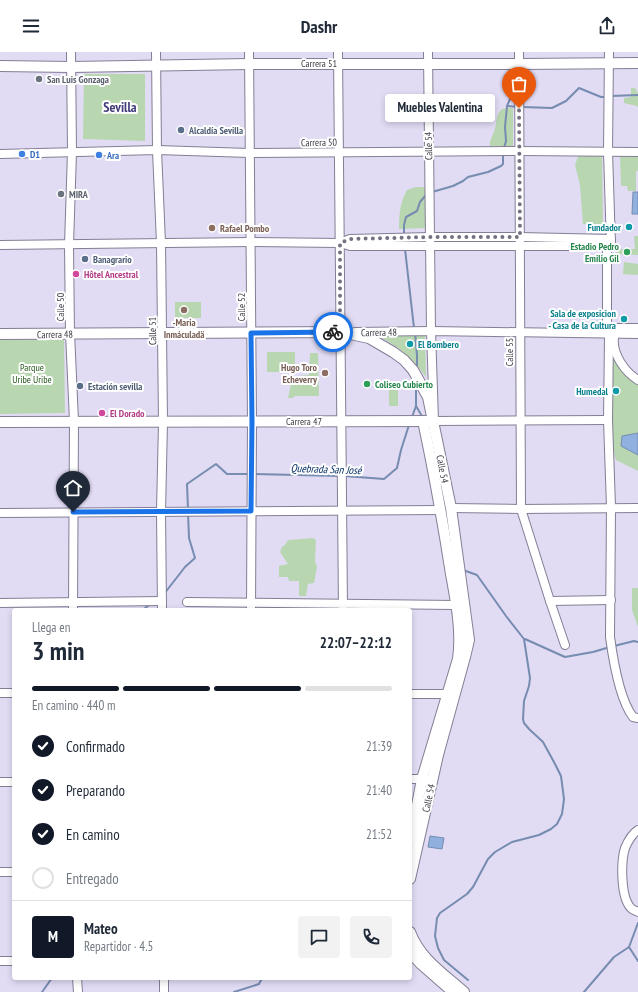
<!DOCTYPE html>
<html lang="es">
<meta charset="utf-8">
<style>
body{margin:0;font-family:"PT Sans Narrow",sans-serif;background:#f2f2f3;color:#1f2937;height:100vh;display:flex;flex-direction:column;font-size:15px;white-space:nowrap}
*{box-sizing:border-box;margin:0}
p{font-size:13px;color:#747a83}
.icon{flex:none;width:22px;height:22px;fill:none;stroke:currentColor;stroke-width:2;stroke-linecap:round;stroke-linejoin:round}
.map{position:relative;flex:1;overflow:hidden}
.side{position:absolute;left:12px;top:556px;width:400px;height:372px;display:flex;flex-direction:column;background:#fff;border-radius:4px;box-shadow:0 2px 6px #0003}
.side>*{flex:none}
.pin{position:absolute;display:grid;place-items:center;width:34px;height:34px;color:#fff;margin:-41px -17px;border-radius:50% 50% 50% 0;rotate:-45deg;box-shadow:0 0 4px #0007}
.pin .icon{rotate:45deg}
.courier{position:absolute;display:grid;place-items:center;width:40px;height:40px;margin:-20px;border:3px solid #1a73e8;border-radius:50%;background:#fff;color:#222;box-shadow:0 1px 5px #0007}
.bubble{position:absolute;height:28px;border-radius:4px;background:#fff;box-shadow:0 2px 6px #0003;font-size:13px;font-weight:800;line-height:28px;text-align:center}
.headline em{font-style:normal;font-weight:800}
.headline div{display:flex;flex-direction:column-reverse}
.headline{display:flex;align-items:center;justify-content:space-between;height:68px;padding:0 20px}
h1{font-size:26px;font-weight:800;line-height:30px}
.bar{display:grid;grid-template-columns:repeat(4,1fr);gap:6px 4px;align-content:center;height:48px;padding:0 20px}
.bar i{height:5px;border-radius:3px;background:#e0e1e3}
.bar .current{background:#111827}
.bar p{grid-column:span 4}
.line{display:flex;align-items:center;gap:10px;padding:0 20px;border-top:1px solid #e0e1e3}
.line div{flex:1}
.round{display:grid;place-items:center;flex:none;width:42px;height:42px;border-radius:4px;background:#f2f2f3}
ol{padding:0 20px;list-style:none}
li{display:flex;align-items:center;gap:12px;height:44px}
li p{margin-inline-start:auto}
li .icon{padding:4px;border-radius:50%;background:#111827;color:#fff;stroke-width:4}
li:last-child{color:#747a83}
li i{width:22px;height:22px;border:2px solid #e0e1e3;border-radius:50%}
header{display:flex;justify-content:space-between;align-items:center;height:52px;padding:0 20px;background:#fff;font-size:18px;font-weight:800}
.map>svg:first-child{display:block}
.green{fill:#b8d7b1}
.water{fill:#90b0df;stroke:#768cb0}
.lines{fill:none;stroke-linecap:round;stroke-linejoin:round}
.stream{stroke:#768cb0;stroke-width:2}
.minor-casing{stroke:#847e95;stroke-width:10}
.major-casing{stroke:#847e95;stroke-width:12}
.minor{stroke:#fff;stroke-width:8}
.major{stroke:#fff;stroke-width:10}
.done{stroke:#747180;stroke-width:4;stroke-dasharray:0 7.2}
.route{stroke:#1a73e8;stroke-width:5}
.worship-dot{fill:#6b7280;stroke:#fff;stroke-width:1.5}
.service-dot{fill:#5c6f8a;stroke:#fff;stroke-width:1.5}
.shop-dot{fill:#3f7fe0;stroke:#fff;stroke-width:1.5}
.culture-dot{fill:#0f9aa8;stroke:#fff;stroke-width:1.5}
.education-dot{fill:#8d6e63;stroke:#fff;stroke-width:1.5}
.leisure-dot{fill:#2e9e5b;stroke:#fff;stroke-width:1.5}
.hotel-dot{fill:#d1479c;stroke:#fff;stroke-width:1.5}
.labels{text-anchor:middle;stroke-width:4;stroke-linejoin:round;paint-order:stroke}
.street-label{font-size:10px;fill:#3a3842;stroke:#fff}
.worship-label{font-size:10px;font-weight:bold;fill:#5b616d;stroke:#fff;text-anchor:start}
.service-label{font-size:10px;font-weight:bold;fill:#4e5e75;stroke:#fff;text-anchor:start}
.shop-label{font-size:10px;font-weight:bold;fill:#366cbe;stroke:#fff;text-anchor:start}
.culture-label{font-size:10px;font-weight:bold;fill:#0d838f;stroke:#fff;text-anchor:end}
.education-label{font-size:10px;font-weight:bold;fill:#785e54;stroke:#fff;text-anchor:start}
.leisure-label{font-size:10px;font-weight:bold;fill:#27864d;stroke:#fff;text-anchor:end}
.hotel-label{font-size:10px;font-weight:bold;fill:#b23c85;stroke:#fff;text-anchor:start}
.park-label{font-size:10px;fill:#25571a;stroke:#fff}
.water-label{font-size:11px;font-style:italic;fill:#042e64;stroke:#fff}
.district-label{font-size:14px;font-weight:bold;fill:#403d7a;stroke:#fff}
</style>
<header><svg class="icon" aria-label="menu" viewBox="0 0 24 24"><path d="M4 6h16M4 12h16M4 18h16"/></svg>Dashr<svg class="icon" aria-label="share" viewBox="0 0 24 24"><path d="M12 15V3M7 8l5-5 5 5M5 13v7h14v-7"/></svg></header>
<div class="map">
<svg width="638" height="940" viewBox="0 0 638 940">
<rect width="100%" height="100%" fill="#e1dbf4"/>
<g class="green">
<path d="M84,22H145V89L83,87Z"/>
<path d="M631,36H635L638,41V56L637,54L624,51V46L631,45Z"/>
<path d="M510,56H513V94H490C489,87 494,83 495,76C497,70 496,62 501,58C503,56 507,56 510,56Z"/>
<path d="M602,101L603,172H583L580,133L575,113L579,102Z"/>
<path d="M620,104H638V119H636V139H628L627,134H621Z"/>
<path d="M416,135H426V176L399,177C399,162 400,151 407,138Z"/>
<path d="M634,184H638V203L616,202V197H635Z"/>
<path d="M624,210L638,212V223L623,222Z"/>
<rect x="175" y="250" width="26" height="16"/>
<path d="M425,281L426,325C413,306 397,294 377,283Z"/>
<path d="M610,286L617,303L638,327V381L622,384L621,394L638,403V419L616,408L613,398Z"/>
<path d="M64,287L65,361L0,362V288Z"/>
<rect x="267" y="300" width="28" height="20"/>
<path d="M310,301H318L319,344H295L293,346H288L292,328L298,324L309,323Z"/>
<rect x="389" y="334" width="9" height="20"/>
<path d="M313,486L316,488L315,509L317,515L314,531L308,532L306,544H299V529H289L288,525H279V514L288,512L280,500L282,495L285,493L288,488Z"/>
<path d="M632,536H638V575L632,558Z"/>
</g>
<g class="water">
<path d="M633,140H638V162H632Z"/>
<path d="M638,381V403L621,394L622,384Z"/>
<path d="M430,784L444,786L442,797L428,795Z"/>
</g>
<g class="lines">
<g class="stream">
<path d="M611,44L638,43"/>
<path d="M507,54L518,55"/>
<path d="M522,55L552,56L566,49L579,36L601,45H607"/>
<path d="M504,96L506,89L505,75L507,54L516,33"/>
<path d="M432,140L453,134L463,129L468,125L488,120L501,114L503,112V102"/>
<path d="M404,183V173L406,165L417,159L420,150L426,143"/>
<path d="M405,197L414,276"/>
<path d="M415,280L417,304V316"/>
<path d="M416,354L423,366"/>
<path d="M412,365L416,354V332"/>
<path d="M254,422L340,424"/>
<path d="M344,424L384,427L397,416L401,398L409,373"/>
<path d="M188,457L187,432L216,412L227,422H250"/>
<path d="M463,518L477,523L506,564L524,587L530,626L529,634L524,649L523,667L524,671L529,677L543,690L555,712L561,724L564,747L562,762L557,772L551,777L539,783L512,790L495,800L488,807L473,835L467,842L440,861L437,866L435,884L438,896L444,908L468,928"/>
<path d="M164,542L185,515L195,506L189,486L188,461"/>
<path d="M142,558L151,552"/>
<path d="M525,587L565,605L593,600L610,595"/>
<path d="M614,594L634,589L638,590"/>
<path d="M638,871L629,895L638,909"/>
<path d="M42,940L52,926"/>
<path d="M234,940L259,932L262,926"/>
<path d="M584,940L614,905L629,895"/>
</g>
<g class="minor-casing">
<g id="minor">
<path d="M71,0L72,100L69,193L70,281L74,369L73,558"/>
<path d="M156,0L157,98L161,191L163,370L161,460L162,558"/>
<path d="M249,0L252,370L251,558"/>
<path d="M338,0L343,558"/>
<path d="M428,0L431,279L434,369L608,368"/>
<path d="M519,0L521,457L550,549L565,593"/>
<path d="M609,0L608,100L611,194"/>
<path d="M0,102L157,98L249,101L519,99L638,100"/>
<path d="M607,188V281L609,285L608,368L611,455L610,585C613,607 620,648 633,665L638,666"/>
<path d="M340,191L350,187L430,185H520L611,187"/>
<path d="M0,193L251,190L340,191L350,194H611"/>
<path d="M617,276H638"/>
<path d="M355,280L431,279L638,282"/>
<path d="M614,286C612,302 625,320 638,328"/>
<path d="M451,456L521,457L638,456"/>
<path d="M0,461L441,458"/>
<path d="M550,549L611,548"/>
<path d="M187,550L456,553"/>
<path d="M0,551L162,549"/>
<path d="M0,641H14"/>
<path d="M410,642H448"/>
<path d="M410,727H427"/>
<path d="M0,730H14"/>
<path d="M638,778C632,782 628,789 625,796C621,809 620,847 632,857C633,858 637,859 638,860"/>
<path d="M0,820H14"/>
<path d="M0,909H14"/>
<path d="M77,926L78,940"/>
<path d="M164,926V940"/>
</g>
</g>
<g class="major-casing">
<g id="major">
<path d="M0,14L71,15L249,12H519L638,11"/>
<path d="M0,282L341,280L369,286L393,300L404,308L413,318L428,345L451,456L464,551L469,588L465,605L438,703L410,827"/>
<path d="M0,370L434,369"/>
<path d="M410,790L422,727L458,607C462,579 456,550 451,522C443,471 434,420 423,369"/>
<path d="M410,880C420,907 444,922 464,940"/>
<path d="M410,900L421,912L453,940"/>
</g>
</g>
<use href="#minor" class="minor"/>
<use href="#major" class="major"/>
</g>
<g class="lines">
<path class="done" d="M333,280H340V191L350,187L430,185H520L519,56"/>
<path class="route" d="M73,460L251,459L252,370L251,281L333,280"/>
</g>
<g class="worship-dot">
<circle cx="39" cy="27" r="4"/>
<circle cx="61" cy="142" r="4"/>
</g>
<g class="service-dot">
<circle cx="181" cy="78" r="4"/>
<circle cx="85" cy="207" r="4"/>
<circle cx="80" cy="334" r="4"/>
</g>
<g class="shop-dot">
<circle cx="22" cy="102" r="4"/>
<circle cx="99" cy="103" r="4"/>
</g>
<g class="culture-dot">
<circle cx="629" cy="175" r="4"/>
<circle cx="624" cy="267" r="4"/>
<circle cx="410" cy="292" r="4"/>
<circle cx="616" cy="339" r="4"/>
</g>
<g class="education-dot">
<circle cx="212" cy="176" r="4"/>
<circle cx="184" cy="258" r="4"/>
<circle cx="325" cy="321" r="4"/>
</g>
<g class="leisure-dot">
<circle cx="627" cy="200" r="4"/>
<circle cx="367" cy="332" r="4"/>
</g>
<g class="hotel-dot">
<circle cx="76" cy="222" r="4"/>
<circle cx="102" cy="361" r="4"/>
</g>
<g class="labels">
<g class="street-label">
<text x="319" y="15">Carrera 51</text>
<text transform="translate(319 90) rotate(-1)" y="4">Carrera 50</text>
<text transform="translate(428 94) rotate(-91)" y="4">Calle 54</text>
<text transform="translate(60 255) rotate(-90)" y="4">Calle 50</text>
<text transform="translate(241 255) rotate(-90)" y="4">Calle 52</text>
<text transform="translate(152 279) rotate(-91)" y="4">Calle 51</text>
<text transform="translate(379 280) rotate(-1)" y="4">Carrera 48</text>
<text transform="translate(55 282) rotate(-1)" y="4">Carrera 48</text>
<text transform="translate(509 300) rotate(-90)" y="4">Calle 55</text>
<text x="304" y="373">Carrera 47</text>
<text transform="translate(443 417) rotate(79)" y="4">Calle 54</text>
<text transform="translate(428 746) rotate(-78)" y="4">Calle 54</text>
</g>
<g class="worship-label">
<text x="47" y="31">San Luis Gonzaga</text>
<text x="69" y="146">MIRA</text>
</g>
<g class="service-label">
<text x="189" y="82">Alcaldía Sevilla</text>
<text x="93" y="211">Banagrario</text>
<text x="88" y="338">Estación sevilla</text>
</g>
<g class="shop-label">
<text x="30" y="106">D1</text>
<text x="107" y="107">Ara</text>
</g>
<g class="culture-label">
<text x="621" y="179">Fundador</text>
<text x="616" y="265">Sala de exposicion<tspan x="616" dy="12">- Casa de la Cultura</tspan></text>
<text x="418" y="296" text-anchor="start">El Bombero</text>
<text x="608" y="343">Humedal</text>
</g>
<g class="education-label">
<text x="220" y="180">Rafael Pombo</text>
<text x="184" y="274" text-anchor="middle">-Maria<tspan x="184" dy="12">Inmáculadä</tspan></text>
<text x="317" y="319" text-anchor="end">Hugo Toro<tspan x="317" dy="12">Echeverry</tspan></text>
</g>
<g class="leisure-label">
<text x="619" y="198">Estadio Pedro<tspan x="619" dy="12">Emilio Gil</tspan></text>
<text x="375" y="336" text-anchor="start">Coliseo Cubierto</text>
</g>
<g class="hotel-label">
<text x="84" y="226">Hôtel Ancestral</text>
<text x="110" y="365">El Dorado</text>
</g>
<g class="park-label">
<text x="32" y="319">Parque<tspan x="32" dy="12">Uribe Uribe</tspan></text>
</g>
<g class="water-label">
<text transform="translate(326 417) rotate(2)" y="4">Quebrada San José</text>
</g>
<g class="district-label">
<text x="120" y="60">Sevilla</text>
</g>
</g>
</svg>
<div class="pin" style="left:519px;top:56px;background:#ea580c"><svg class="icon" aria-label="bag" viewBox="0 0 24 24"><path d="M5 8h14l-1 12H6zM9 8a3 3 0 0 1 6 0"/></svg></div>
<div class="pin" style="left:73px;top:460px;background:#1f2937"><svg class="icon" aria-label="home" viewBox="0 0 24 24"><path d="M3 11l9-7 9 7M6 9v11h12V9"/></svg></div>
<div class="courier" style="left:333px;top:280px"><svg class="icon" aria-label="bike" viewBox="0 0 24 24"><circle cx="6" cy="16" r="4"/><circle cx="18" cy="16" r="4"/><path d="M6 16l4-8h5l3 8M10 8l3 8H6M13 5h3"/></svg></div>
<div class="bubble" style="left:385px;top:42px;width:110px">Muebles Valentina</div>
<section class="side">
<div class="headline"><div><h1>3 min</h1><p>Llega en</p></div><em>22:07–22:12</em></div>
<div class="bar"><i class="current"></i><i class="current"></i><i class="current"></i><i></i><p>En camino · 440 m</p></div>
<ol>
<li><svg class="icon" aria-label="check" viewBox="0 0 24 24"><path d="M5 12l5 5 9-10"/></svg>Confirmado<p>21:39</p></li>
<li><svg class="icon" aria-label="check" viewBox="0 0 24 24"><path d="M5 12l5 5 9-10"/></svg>Preparando<p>21:40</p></li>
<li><svg class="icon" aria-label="check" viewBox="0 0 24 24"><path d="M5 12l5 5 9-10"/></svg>En camino<p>21:52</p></li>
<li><i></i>Entregado</li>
</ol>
<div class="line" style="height:72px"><b class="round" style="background:#111827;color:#fff">M</b><div><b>Mateo</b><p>Repartidor · 4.5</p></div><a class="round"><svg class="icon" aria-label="chat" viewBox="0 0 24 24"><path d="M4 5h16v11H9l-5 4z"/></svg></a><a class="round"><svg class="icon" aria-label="phone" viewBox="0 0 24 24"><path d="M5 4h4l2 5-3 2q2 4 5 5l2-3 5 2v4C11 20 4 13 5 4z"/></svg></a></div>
</section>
</div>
